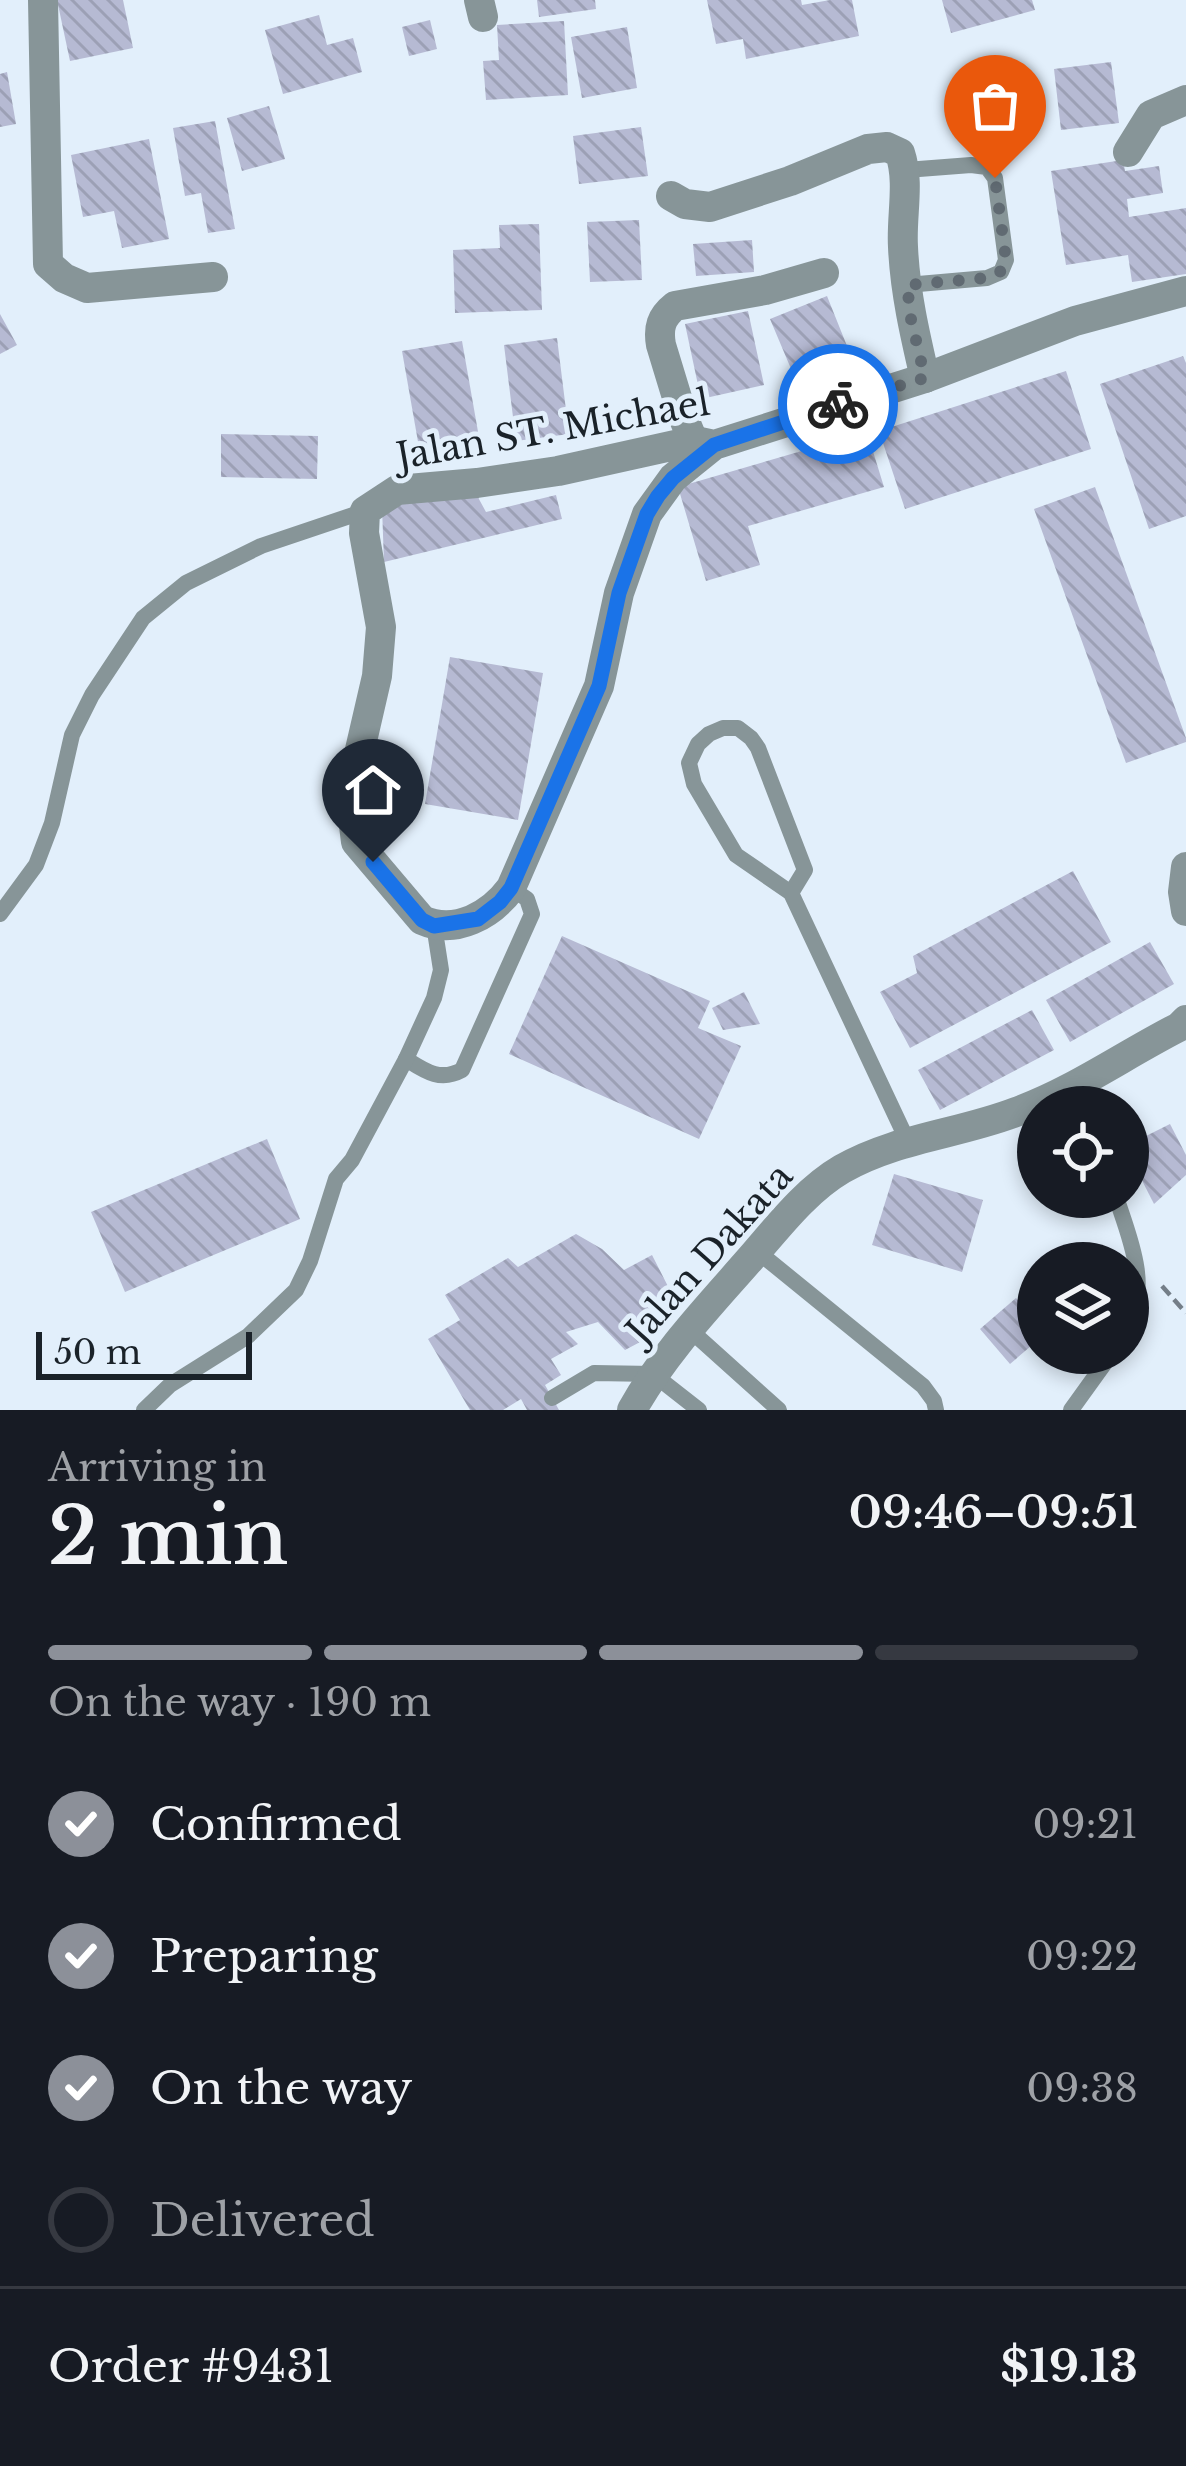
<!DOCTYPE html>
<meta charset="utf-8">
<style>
body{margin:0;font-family:"Libre Baskerville",serif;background:#242831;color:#f1f3f6;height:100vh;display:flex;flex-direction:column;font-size:45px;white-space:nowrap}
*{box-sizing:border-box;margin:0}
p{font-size:39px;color:#9ea1a6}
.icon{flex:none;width:66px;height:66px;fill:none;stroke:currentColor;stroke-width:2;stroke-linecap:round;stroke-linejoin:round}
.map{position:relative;height:1410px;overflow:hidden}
.details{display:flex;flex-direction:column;background:#171b24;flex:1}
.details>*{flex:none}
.fabs{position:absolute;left:1017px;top:1086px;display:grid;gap:24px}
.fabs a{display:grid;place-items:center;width:132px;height:132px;border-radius:50%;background:#171b24;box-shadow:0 6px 18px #0003;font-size:60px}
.scale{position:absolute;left:36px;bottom:30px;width:216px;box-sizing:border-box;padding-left:12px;border:6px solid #1a2229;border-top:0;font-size:33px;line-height:42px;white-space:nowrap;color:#1a2229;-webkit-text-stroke:9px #e2effb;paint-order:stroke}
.pin{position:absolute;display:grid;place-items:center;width:102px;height:102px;color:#fff;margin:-123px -51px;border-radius:50% 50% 50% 0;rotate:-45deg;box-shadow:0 0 12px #0007}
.pin .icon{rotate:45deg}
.courier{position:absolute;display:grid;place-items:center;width:120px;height:120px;margin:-60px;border:9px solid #1a73e8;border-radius:50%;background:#fff;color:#222;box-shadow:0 3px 15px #0007}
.overview em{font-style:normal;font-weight:600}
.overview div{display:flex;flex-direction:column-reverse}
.overview{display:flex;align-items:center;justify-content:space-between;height:204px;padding:0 48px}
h1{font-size:78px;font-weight:600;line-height:90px}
.bar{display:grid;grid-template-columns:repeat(4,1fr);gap:18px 12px;align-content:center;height:144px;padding:0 48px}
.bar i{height:15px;border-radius:9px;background:#363941}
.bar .current{background:#8c9099}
.bar p{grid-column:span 4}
.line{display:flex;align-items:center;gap:30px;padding:0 48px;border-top:3px solid #363941}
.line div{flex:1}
ol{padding:0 48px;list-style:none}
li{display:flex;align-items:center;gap:36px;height:132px}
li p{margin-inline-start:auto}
li .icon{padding:12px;border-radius:50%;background:#8c9099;color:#fff;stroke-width:4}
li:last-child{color:#9ea1a6}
li i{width:66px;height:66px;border:6px solid #363941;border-radius:50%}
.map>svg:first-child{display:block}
.building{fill:url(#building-back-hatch)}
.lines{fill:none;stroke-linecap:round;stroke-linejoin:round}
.path{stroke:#747e88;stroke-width:4.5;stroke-dasharray:12 6;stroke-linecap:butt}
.service{stroke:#879598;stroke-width:16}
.minor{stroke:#879598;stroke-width:30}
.tertiary{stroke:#879598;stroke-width:30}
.done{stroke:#606a72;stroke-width:12;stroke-dasharray:0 21.6}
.route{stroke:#1a73e8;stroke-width:15}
.labels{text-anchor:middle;stroke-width:10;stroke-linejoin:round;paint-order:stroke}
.street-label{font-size:36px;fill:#1a2229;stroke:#e2effb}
</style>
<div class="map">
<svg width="1186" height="1410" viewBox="0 0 1186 1410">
<defs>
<pattern id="building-back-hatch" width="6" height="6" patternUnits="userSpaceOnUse" patternTransform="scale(3)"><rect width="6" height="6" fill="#b6bad3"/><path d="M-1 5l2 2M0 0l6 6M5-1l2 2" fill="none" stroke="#9ca0b5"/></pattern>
</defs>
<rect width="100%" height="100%" fill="#e2effb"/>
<g class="building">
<path d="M57,0H123L133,48L70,61Z"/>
<path d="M537,0H595L596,9L539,17Z"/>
<path d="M707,0H801L802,5L830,0H852L859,36L746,59L743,39L716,44Z"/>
<path d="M942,0H1032L1035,10L951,33Z"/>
<path d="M319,15L327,45L353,38L362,72L283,94L265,30Z"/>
<path d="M430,20L437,49L409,56L402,27Z"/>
<path d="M564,21L568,95L486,100L483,61L499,60L497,25Z"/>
<path d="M627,27L637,88L582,98L571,37Z"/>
<path d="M1111,62L1119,123L1061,130L1054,69Z"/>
<path d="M7,72L16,124L0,127V74Z"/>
<path d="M269,106L285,159L242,171L227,118Z"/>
<path d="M215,121L235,229L208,233L201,193L185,196L173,128Z"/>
<path d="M641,127L648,176L579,184L573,136Z"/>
<path d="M149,139L169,239L122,248L114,211L83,217L71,155Z"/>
<path d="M1123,160L1125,171L1159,166L1163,193L1127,199L1129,217L1186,208V274L1132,282L1128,255L1066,265L1051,171Z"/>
<path d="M639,220L642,280L590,282L587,222Z"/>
<path d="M539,224L542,310L455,313L453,250L500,248L499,225Z"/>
<path d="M752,240L754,272L696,276L693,244Z"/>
<path d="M827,296L857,371L825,384L821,374L797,383L770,319Z"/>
<path d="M748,311L764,385L701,399L685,324Z"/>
<path d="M0,314L17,345L0,354Z"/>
<path d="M557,338L569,434L516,441L504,345Z"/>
<path d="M462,341L480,443L420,453L402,351Z"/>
<path d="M1183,356L1186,363V516L1149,529L1100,384Z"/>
<path d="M1066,371L1091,449L905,509L879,431Z"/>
<path d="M867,432L884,487L748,526L760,565L706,581L678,487Z"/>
<path d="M221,434L318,436L317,479L221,477Z"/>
<path d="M1095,487L1186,738V742L1126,763L1034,509Z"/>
<path d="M474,490L486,512L556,495L562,519L384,562L382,507Z"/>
<path d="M450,657L543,673L518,820L425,804Z"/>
<path d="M1073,871L1111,942L910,1048L880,992L917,973L913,956Z"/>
<path d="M562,936L710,1001L698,1028L741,1046L699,1139L509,1054Z"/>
<path d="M1150,942L1174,984L1070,1042L1046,1000Z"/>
<path d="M744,992L760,1024L723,1030L712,1008Z"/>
<path d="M1032,1010L1054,1050L940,1110L918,1070Z"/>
<path d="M1170,1124L1186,1155V1175L1154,1204L1128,1153V1145Z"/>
<path d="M267,1139L300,1219L125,1292L91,1212Z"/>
<path d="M894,1174L983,1200L962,1272L872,1245Z"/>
<path d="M576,1234L602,1249L624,1270L652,1255L678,1306L654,1318L661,1331L625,1350L598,1322L566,1332L578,1344L551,1359L561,1375L545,1385L559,1410H527L521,1399L503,1410H470L428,1339L460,1320L445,1295L508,1258L518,1267Z"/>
<path d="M1016,1298L1038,1323V1340L1010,1364L980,1329Z"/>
</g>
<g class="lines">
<path class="path" d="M1162,1286L1186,1313"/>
<g class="service">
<path d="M906,170L971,165L987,167L995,178L1006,260L1001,272L987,278L907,285"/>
<path d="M791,893L805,870L758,748L751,738L738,728H723L709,734L698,744L689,763L694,784L736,855L791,893L908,1142"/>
<path d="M0,914L36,865L52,823L72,735L92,695L143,618L186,583L261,546L365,511"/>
<path d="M406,1059C425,1071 440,1082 462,1070L532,914L527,899L511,888"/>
<path d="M1116,1197C1130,1239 1150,1284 1128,1328"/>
<path d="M757,1251L923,1386L934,1401L936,1410"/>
<path d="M690,1330L779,1410"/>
<path d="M552,1398L594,1373L653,1374L699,1410"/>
<path d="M144,1410L170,1385L248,1336L296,1290L310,1261L336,1179L352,1160L406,1059L434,998L441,970L434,925"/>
<path d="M1071,1410L1112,1353"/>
</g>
<g class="minor">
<path d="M43,0L48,264L64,278L87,288L213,277"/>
<path d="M479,0L483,17"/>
<path d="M1128,152L1151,115L1186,100"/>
<path d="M671,196L685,204L710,207L790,181L868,149L887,147L900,153C910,183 901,216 903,247C905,292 915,335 925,378"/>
<path d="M694,443L682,414L661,345C658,328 661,317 675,306L765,290L824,273"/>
<path d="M714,445L673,478L647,514L619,593L599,686L511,888C491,915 456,935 422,920L356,842L350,793L377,676L381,627L364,533L365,511L397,490L477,483L558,471L680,444L700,442L714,445L925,378L1075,321L1186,291"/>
</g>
<g class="tertiary">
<path d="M1186,867L1183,892L1186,911"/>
<path d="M632,1410C663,1354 709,1306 751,1258C778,1227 806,1190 842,1169C896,1138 959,1134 1016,1112C1074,1091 1124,1055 1179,1027L1186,1020"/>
</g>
</g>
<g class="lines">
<path class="done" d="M838,404L925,378L911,319L907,285L987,278L1000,272L1006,260L995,178"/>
<path class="route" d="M373,862L422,920L434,926L478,919L500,902L511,888L599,686L619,593L647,514L658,496L673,478L714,445L838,404"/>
</g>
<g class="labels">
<g class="street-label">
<text transform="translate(553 429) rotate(-10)" y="13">Jalan ST. Michael</text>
<text transform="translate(709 1253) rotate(-48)" y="13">Jalan Dakata</text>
</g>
</g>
</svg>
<div class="fabs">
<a><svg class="icon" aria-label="locate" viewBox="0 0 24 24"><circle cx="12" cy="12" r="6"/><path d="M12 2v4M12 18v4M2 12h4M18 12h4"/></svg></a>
<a><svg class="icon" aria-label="layers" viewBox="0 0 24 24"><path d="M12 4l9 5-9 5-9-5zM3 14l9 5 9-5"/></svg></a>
</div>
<div class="scale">50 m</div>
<div class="pin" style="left:995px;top:178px;background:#ea580c"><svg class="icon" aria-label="bag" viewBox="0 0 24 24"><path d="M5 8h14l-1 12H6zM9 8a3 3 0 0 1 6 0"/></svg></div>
<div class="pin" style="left:373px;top:862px;background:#1f2937"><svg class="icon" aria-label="home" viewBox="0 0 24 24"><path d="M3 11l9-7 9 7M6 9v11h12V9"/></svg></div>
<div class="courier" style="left:838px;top:404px"><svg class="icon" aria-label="bike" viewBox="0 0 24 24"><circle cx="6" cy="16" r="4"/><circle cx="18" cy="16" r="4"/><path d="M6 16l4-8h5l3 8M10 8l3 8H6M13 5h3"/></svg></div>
</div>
<section class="details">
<div class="overview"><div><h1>2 min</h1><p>Arriving in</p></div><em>09:46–09:51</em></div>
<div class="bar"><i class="current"></i><i class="current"></i><i class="current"></i><i></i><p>On the way · 190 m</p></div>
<ol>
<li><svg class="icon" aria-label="check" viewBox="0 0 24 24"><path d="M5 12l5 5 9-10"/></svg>Confirmed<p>09:21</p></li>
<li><svg class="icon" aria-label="check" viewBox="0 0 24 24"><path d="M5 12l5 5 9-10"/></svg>Preparing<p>09:22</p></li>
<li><svg class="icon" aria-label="check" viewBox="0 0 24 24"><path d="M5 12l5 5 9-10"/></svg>On the way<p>09:38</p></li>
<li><i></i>Delivered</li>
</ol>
<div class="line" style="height:156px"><div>Order #9431</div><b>$19.13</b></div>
</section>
